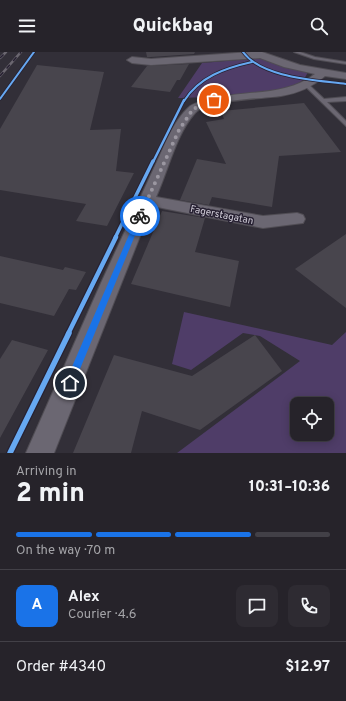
<!DOCTYPE html>
<meta charset="utf-8">
<style>
body{margin:0;font-family:Overpass,sans-serif;background:#2e2b32;color:#f1f3f6;height:100vh;display:flex;flex-direction:column;font-size:15px;white-space:nowrap}
*{box-sizing:border-box;margin:0}
p{font-size:13px;color:#a4a4a8}
.icon{flex:none;width:22px;height:22px;fill:none;stroke:currentColor;stroke-width:2;stroke-linecap:round;stroke-linejoin:round}
.map{position:relative;height:401px;overflow:hidden}
.drawer{display:flex;flex-direction:column;background:#26232a;flex:1}
.drawer>*{flex:none}
.tools{position:absolute;left:290px;top:345px;display:grid;gap:8px}
.tools a{display:grid;place-items:center;width:44px;height:44px;border-radius:8px;background:#26232a;box-shadow:0 2px 10px #0003,0 0 0 1px #424047;font-size:20px}
.pin{position:absolute;display:grid;place-items:center;width:34px;height:34px;color:#fff;margin:-17px;border:2px solid #fff;border-radius:50%;box-shadow:0 1px 4px #0007}
.courier{position:absolute;display:grid;place-items:center;width:40px;height:40px;margin:-20px;border:3px solid #1a73e8;border-radius:50%;background:#fff;color:#222;box-shadow:0 1px 5px #0007}
.summary em{font-style:normal;font-weight:800}
.summary div{display:flex;flex-direction:column-reverse}
.summary{display:flex;align-items:center;justify-content:space-between;height:68px;padding:0 16px}
h1{font-size:26px;font-weight:800;line-height:30px}
.bar{display:grid;grid-template-columns:repeat(4,1fr);gap:6px 4px;align-content:center;height:48px;padding:0 16px}
.bar i{height:5px;border-radius:3px;background:#424047}
.bar .on{background:#1a73e8}
.bar p{grid-column:span 4}
.line{display:flex;align-items:center;gap:10px;padding:0 16px;border-top:1px solid #424047}
.line div{flex:1}
.round{display:grid;place-items:center;flex:none;width:42px;height:42px;border-radius:8px;background:#2e2b32}
header{display:flex;justify-content:space-between;align-items:center;height:52px;padding:0 16px;background:#26232a;font-size:18px;font-weight:800}
.map>svg:first-child{display:block}
.green{fill:#4f3d68;fill-rule:evenodd}
.building{fill:#48454d}
.lines{fill:none;stroke-linecap:round;stroke-linejoin:round}
.lane-casing{stroke:#504d54;stroke-width:2}
.street-casing{stroke:#504d54;stroke-width:2}
.lane{fill:#6b6772;fill-rule:evenodd}
.street{fill:#6b6772;fill-rule:evenodd}
.rail-casing{stroke:#6b6770;stroke-width:2.5}
.rail{stroke:#272132;stroke-width:1.5;stroke-dasharray:5;stroke-linecap:butt}
.cycleway-far4-casing{stroke:#272132;stroke-width:3.5}
.cycleway-far3-casing{stroke:#272132;stroke-width:4}
.cycleway-far2-casing{stroke:#272132;stroke-width:5.5}
.cycleway-far1-casing{stroke:#272132;stroke-width:7}
.cycleway-casing{stroke:#272132;stroke-width:8}
.cycleway-far4{stroke:#66a8f1;stroke-width:2}
.cycleway-far3{stroke:#66a8f1;stroke-width:2.5}
.cycleway-far2{stroke:#66a8f1;stroke-width:3.5}
.cycleway-far1{stroke:#66a8f1;stroke-width:4.5}
.cycleway{stroke:#66a8f1;stroke-width:5.5}
.route{fill:#1a73e8}
.done{stroke:#9b97a1;stroke-width:4;stroke-dasharray:0 7.2}
.labels{text-anchor:middle;stroke-width:3;stroke-linejoin:round;paint-order:stroke}
.street-label{font-size:10px;fill:#d3cfda;stroke:#272132}
</style>
<header><svg class="icon" aria-label="menu" viewBox="0 0 24 24"><path d="M4 6h16M4 12h16M4 18h16"/></svg>Quickbag<svg class="icon" aria-label="search" viewBox="0 0 24 24"><circle cx="10" cy="10" r="6"/><path d="M15 15l6 6"/></svg></header>
<div class="map">
<svg width="346" height="401" viewBox="0 0 346 401">
<rect width="100%" height="100%" fill="#322f38"/>
<g class="green">
<path d="M262,6L308,20C307,22 305,26 303,28C283,44 205,45 178,46L202,11Z"/>
<path d="M184,260L332,293L346,280V401H177L300,309L260,284L243,281L191,318L172,312ZM297,352H327V382H297Z"/>
</g>
<g class="building">
<path d="M146,0H195L194,2L151,5H147Z"/>
<path d="M189,12L180,28H177L170,40L131,35L147,14Z"/>
<path d="M37,13L104,20L90,78L121,77L116,119L134,121L107,174L76,169L86,152L0,138V77Z"/>
<path d="M304,51L341,100L279,104L272,155L212,145L209,153L180,148L197,107L226,112L206,70L224,67L221,59Z"/>
<path d="M162,159L205,166L195,200L239,209L230,255L131,232Z"/>
<path d="M346,182V256L295,217Z"/>
<path d="M0,204L63,218L65,215L86,220L76,238L69,237L54,264L0,251Z"/>
<path d="M255,283L282,319L200,378L142,359L131,401H73L114,303L192,324Z"/>
<path d="M12,288L48,298L0,386V307Z"/>
</g>
<g class="lines">
<g class="lane-casing">
<g id="lane">
<path d="M294,0H300L315,5L346,10V12L314,7Z"/>
<path d="M307,31L324,47L346,45V49L327,50L346,69V74L305,34V32Z"/>
</g>
</g>
<g class="street-casing">
<path id="street" d="M251,0H262L300,13L346,21V27L325,24C312,35 299,41 281,44C261,47 209,47 195,61C176,82 168,119 156,145L263,164L297,161L303,163L305,167L303,171L263,176L152,154L54,401H26L101,231L160,103C167,87 175,68 188,56C192,51 201,50 207,48C243,37 284,46 315,22L284,15L260,6L151,13L132,11L127,8L132,5L151,7Z"/>
</g>
<use href="#lane" class="lane"/>
<use href="#street" class="street"/>
<g class="rail-casing">
<g id="rail">
<path d="M0,6L6,0"/>
<path d="M0,24L21,0"/>
</g>
</g>
<use href="#rail" class="rail"/>
<g class="cycleway-far4-casing">
<g id="cycleway-far4">
<path d="M243,0C262,26 316,28 346,32"/>
<path d="M0,47L34,0"/>
<path d="M184,49C199,25 225,16 252,10"/>
</g>
</g>
<g class="cycleway-far3-casing">
<path id="cycleway-far3" d="M153,110L184,48"/>
</g>
<g class="cycleway-far2-casing">
<path id="cycleway-far2" d="M115,186L153,109"/>
</g>
<g class="cycleway-far1-casing">
<path id="cycleway-far1" d="M68,282L116,185"/>
</g>
<g class="cycleway-casing">
<path id="cycleway" d="M10,401L69,281"/>
</g>
<use href="#cycleway-far4" class="cycleway-far4"/>
<use href="#cycleway-far3" class="cycleway-far3"/>
<use href="#cycleway-far2" class="cycleway-far2"/>
<use href="#cycleway-far1" class="cycleway-far1"/>
<use href="#cycleway" class="cycleway"/>
</g>
<path class="route" d="M138,162L143,164L73,334L70,335L67,334L65,331Z"/>
<g class="lines">
<path class="done" d="M140,164L179,78L193,57L214,48"/>
</g>
<g class="labels">
<g class="street-label">
<text transform="translate(222 162) rotate(11)" y="4">Fagerstagatan</text>
</g>
</g>
</svg>
<div class="tools">
<a><svg class="icon" aria-label="locate" viewBox="0 0 24 24"><circle cx="12" cy="12" r="6"/><path d="M12 2v4M12 18v4M2 12h4M18 12h4"/></svg></a>
</div>
<div class="pin" style="left:214px;top:48px;background:#ea580c"><svg class="icon" aria-label="bag" viewBox="0 0 24 24"><path d="M5 8h14l-1 12H6zM9 8a3 3 0 0 1 6 0"/></svg></div>
<div class="pin" style="left:70px;top:331px;background:#1f2937"><svg class="icon" aria-label="home" viewBox="0 0 24 24"><path d="M3 11l9-7 9 7M6 9v11h12V9"/></svg></div>
<div class="courier" style="left:140px;top:164px"><svg class="icon" aria-label="bike" viewBox="0 0 24 24"><circle cx="6" cy="16" r="4"/><circle cx="18" cy="16" r="4"/><path d="M6 16l4-8h5l3 8M10 8l3 8H6M13 5h3"/></svg></div>
</div>
<section class="drawer">
<div class="summary"><div><h1>2 min</h1><p>Arriving in</p></div><em>10:31–10:36</em></div>
<div class="bar"><i class="on"></i><i class="on"></i><i class="on"></i><i></i><p>On the way · 70 m</p></div>
<div class="line" style="height:72px"><b class="round" style="background:#1a73e8;color:#fff">A</b><div><b>Alex</b><p>Courier · 4.6</p></div><a class="round"><svg class="icon" aria-label="chat" viewBox="0 0 24 24"><path d="M4 5h16v11H9l-5 4z"/></svg></a><a class="round"><svg class="icon" aria-label="phone" viewBox="0 0 24 24"><path d="M5 4h4l2 5-3 2q2 4 5 5l2-3 5 2v4C11 20 4 13 5 4z"/></svg></a></div>
<div class="line" style="height:52px"><div>Order #4340</div><b>$12.97</b></div>
</section>
